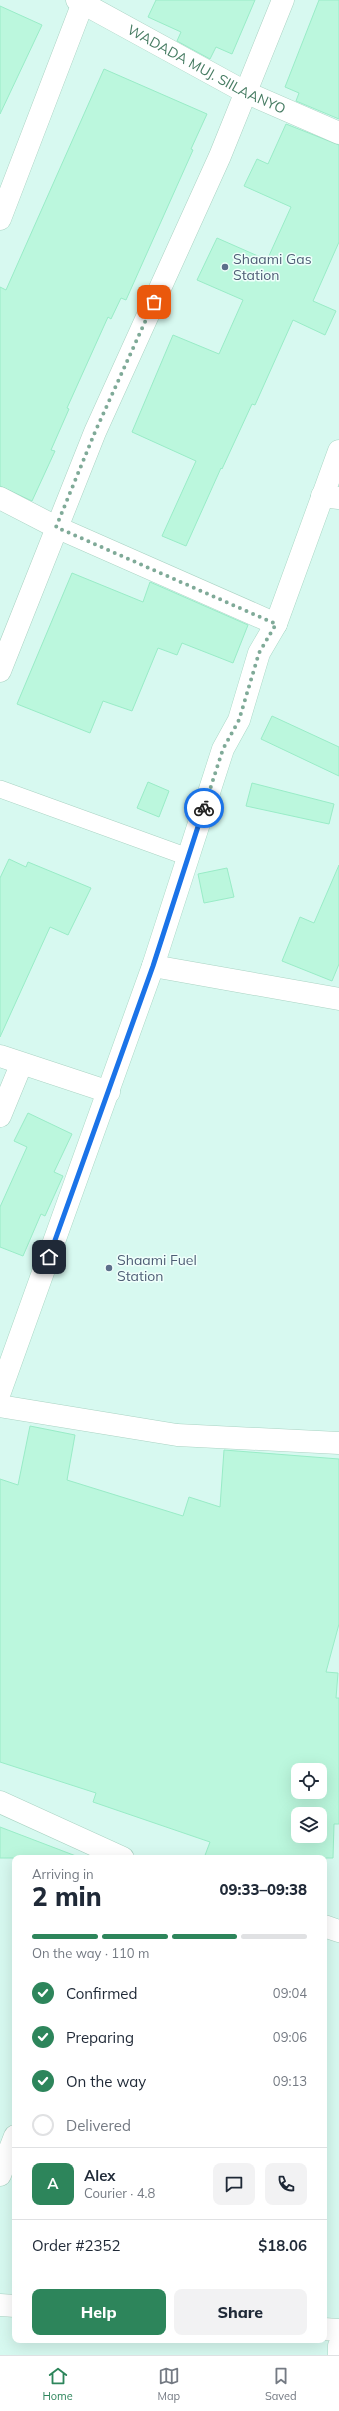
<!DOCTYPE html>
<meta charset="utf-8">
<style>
body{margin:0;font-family:Mulish,sans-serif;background:#f2f2f3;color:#1f2937;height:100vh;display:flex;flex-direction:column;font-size:15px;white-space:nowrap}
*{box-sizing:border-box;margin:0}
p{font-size:13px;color:#747a83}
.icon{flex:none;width:22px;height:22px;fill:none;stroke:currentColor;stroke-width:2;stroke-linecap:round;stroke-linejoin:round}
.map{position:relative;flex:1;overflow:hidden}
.drawer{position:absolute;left:12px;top:1855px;width:315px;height:488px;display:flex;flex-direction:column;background:#fff;border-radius:8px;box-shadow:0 4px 16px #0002}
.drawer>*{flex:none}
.buttons{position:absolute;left:291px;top:1763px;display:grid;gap:8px}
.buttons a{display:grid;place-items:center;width:36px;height:36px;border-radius:8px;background:#fff;box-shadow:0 4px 16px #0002;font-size:20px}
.pin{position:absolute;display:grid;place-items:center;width:34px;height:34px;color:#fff;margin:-17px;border-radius:8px;box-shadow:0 2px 6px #0006}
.courier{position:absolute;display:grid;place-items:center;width:40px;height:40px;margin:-20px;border:3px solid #1a73e8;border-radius:50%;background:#fff;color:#222;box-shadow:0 1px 5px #0007}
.headline em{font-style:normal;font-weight:800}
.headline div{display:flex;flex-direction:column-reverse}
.headline{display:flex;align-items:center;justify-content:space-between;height:68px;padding:0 20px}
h1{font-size:26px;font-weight:800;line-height:30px}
.bar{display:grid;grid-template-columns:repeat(4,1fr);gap:6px 4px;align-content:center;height:48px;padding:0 20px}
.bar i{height:5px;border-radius:3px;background:#e0e1e3}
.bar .selected{background:#2d855b}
.bar p{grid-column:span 4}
.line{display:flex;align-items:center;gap:10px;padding:0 20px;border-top:1px solid #e0e1e3}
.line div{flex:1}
.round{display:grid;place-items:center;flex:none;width:42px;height:42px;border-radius:8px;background:#f2f2f3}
ol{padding:0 20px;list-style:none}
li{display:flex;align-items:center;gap:12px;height:44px}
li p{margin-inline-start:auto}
li .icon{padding:4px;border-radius:50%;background:#2d855b;color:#fff;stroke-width:4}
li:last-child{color:#747a83}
li i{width:22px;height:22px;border:2px solid #e0e1e3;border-radius:50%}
.button{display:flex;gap:8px;margin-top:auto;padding:8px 20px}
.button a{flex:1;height:46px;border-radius:8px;background:#2d855b;color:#fff;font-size:16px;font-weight:800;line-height:46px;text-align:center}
.button a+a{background:#f2f2f3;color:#1f2937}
.menu{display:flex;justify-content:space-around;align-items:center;height:56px;border-top:1px solid #e0e1e3;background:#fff;font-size:11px;color:#747a83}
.menu a{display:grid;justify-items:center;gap:2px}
.menu .selected{color:#2d855b}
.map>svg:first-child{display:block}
.residential{fill:#d7f9f0;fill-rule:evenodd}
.building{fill:#bbf7dd;stroke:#99ecc7;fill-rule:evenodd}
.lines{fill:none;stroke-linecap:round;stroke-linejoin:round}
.lane-casing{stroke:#aad3c3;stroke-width:18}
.street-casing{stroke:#aad3c3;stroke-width:23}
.secondary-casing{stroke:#aad8c6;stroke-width:23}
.lane{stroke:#fff;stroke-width:17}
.street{stroke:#fff;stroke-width:22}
.secondary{stroke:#fff;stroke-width:22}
.done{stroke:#7faa98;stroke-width:4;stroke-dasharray:0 7.2}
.route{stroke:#1a73e8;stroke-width:5}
.service-dot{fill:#5c6f8a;stroke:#effffb;stroke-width:1.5}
.labels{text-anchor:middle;stroke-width:3;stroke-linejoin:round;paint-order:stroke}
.street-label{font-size:14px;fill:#477c63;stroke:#effffb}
.service-label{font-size:14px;fill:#4e5e75;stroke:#effffb;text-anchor:start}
</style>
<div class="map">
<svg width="339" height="2355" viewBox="0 0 339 2355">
<rect width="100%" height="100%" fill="#e7fef9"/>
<path class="residential" d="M0,0H339V2355H0ZM298,1770H320V1792H298ZM298,1814H320V1836H298ZM15,1858H324V2340H15Z"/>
<g class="building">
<path d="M156,0H255L232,54L216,47L210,59L177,41L181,32L148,17Z"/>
<path d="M319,0H339V119L296,101L299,93L285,87Z"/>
<path d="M0,6L42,25L0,114Z"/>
<path d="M104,69L207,114L191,149L193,150L126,300L121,298L111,319L108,317L67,408L69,409L51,450L55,451L32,501L0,486V287L6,290Z"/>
<path d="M286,124L339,145V242L313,301L336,311L325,335L293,320L255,405L252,404L222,469L221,468L186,546L162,536L196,461L132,432L173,335L219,354L243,300L197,280L217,238L267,260L268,258L291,207L244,186L257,159L268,164Z"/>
<path d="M72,573L143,602L150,582L248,625L233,663L182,643L177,655L158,648L132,711L103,701L90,733L17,704Z"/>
<path d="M272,716L339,747V776L261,739Z"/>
<path d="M148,782L169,791L159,817L137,808Z"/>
<path d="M252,783L334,804L329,824L246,806Z"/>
<path d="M9,859L26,867L28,862L91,888L68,935L50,927L0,1037V878Z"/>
<path d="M339,865V964L332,981L282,961L300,917L314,923Z"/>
<path d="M227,868L234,897L204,903L198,874Z"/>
<path d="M28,1113L72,1134L54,1172L63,1176L45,1216L41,1214L23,1256L0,1247V1207L27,1147L14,1141Z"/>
<path d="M30,1426L75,1435L67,1480L183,1516L189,1497L220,1507L224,1450L339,1459V1624L326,1672L338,1673L336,1698H339V1824H334L333,1858H204L210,1842L93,1802L96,1793L0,1762V1479L18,1485ZM298,1770H320V1792H298ZM298,1814H320V1836H298Z"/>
<path d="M0,1827L76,1856L75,1858H0Z"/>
</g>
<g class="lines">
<g class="lane-casing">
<path id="lane" d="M0,789L188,857"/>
</g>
<g class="street-casing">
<g id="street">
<path id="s1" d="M77,0L245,92L339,133"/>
<path d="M0,219L84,0"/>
<path d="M322,496L339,498"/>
<path d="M0,498L56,527L276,624"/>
<path d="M0,671L95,432L220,156L283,0"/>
<path d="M153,966L339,999"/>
<path d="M0,1056L109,1092"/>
<path d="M0,1116L21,1065"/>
<path d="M0,1406L177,1435L339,1443"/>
<path d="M0,1802L123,1858"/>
<path d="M324,1926L339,1931"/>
<path d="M0,2175L15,2136"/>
<path d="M0,2305L15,2306"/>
<path d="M324,2329L339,2330"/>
</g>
</g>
<g class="secondary-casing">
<g id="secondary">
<path d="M0,1392L153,966L223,749L239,720L259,653L276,624L339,451"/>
<path d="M339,2355V2346"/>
</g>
</g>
<use href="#lane" class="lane"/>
<use href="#street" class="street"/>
<use href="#secondary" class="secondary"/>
</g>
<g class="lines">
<path class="done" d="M154,302L95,432L56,527L276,624L259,653L239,720L223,749L204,808"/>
<path class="route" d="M49,1257L153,966L204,808"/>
</g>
<g class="service-dot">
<circle cx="225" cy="267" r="4"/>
<circle cx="109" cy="1268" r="4"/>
</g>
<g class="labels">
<g class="street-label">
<text dy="5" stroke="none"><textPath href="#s1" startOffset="147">WADADA MUJ. SIILAANYO</textPath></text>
</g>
<g class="service-label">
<text x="233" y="264">Shaami Gas<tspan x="233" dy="16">Station</tspan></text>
<text x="117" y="1265">Shaami Fuel<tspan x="117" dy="16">Station</tspan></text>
</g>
</g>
</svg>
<div class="buttons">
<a><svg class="icon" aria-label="locate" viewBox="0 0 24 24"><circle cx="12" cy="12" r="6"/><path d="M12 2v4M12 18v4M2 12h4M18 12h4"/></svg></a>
<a><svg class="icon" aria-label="layers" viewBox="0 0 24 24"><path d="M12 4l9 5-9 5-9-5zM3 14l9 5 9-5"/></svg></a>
</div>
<div class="pin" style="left:154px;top:302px;background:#ea580c"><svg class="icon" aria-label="bag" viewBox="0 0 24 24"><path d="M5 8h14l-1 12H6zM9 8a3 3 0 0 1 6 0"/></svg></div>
<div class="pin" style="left:49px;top:1257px;background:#1f2937"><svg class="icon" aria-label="home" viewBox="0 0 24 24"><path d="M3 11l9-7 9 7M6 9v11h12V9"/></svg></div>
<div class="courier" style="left:204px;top:808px"><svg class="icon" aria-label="bike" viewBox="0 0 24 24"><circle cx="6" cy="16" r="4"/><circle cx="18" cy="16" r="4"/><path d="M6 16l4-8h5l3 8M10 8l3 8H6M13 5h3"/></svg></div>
<section class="drawer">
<div class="headline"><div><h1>2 min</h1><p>Arriving in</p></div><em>09:33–09:38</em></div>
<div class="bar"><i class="selected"></i><i class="selected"></i><i class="selected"></i><i></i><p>On the way · 110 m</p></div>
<ol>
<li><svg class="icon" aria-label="check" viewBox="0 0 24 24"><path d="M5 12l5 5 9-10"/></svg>Confirmed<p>09:04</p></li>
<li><svg class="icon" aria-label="check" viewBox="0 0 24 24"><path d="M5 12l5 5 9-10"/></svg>Preparing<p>09:06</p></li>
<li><svg class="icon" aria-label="check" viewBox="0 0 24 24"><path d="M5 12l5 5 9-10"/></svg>On the way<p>09:13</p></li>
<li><i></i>Delivered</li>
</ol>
<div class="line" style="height:72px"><b class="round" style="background:#2d855b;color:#fff">A</b><div><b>Alex</b><p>Courier · 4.8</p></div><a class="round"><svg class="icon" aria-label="chat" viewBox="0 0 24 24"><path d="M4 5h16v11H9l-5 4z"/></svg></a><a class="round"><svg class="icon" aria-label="phone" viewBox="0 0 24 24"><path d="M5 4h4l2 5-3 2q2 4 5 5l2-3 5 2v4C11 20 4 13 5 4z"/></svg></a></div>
<div class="line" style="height:52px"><div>Order #2352</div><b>$18.06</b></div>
<div class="button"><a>Help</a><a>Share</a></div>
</section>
</div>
<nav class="menu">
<a class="selected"><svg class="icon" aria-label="home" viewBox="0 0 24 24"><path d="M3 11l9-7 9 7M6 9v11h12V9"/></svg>Home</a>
<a><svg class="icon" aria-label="map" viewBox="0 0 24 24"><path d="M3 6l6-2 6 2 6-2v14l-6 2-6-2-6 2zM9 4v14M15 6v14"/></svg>Map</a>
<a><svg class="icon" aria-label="saved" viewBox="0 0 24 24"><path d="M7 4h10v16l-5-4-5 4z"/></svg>Saved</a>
</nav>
